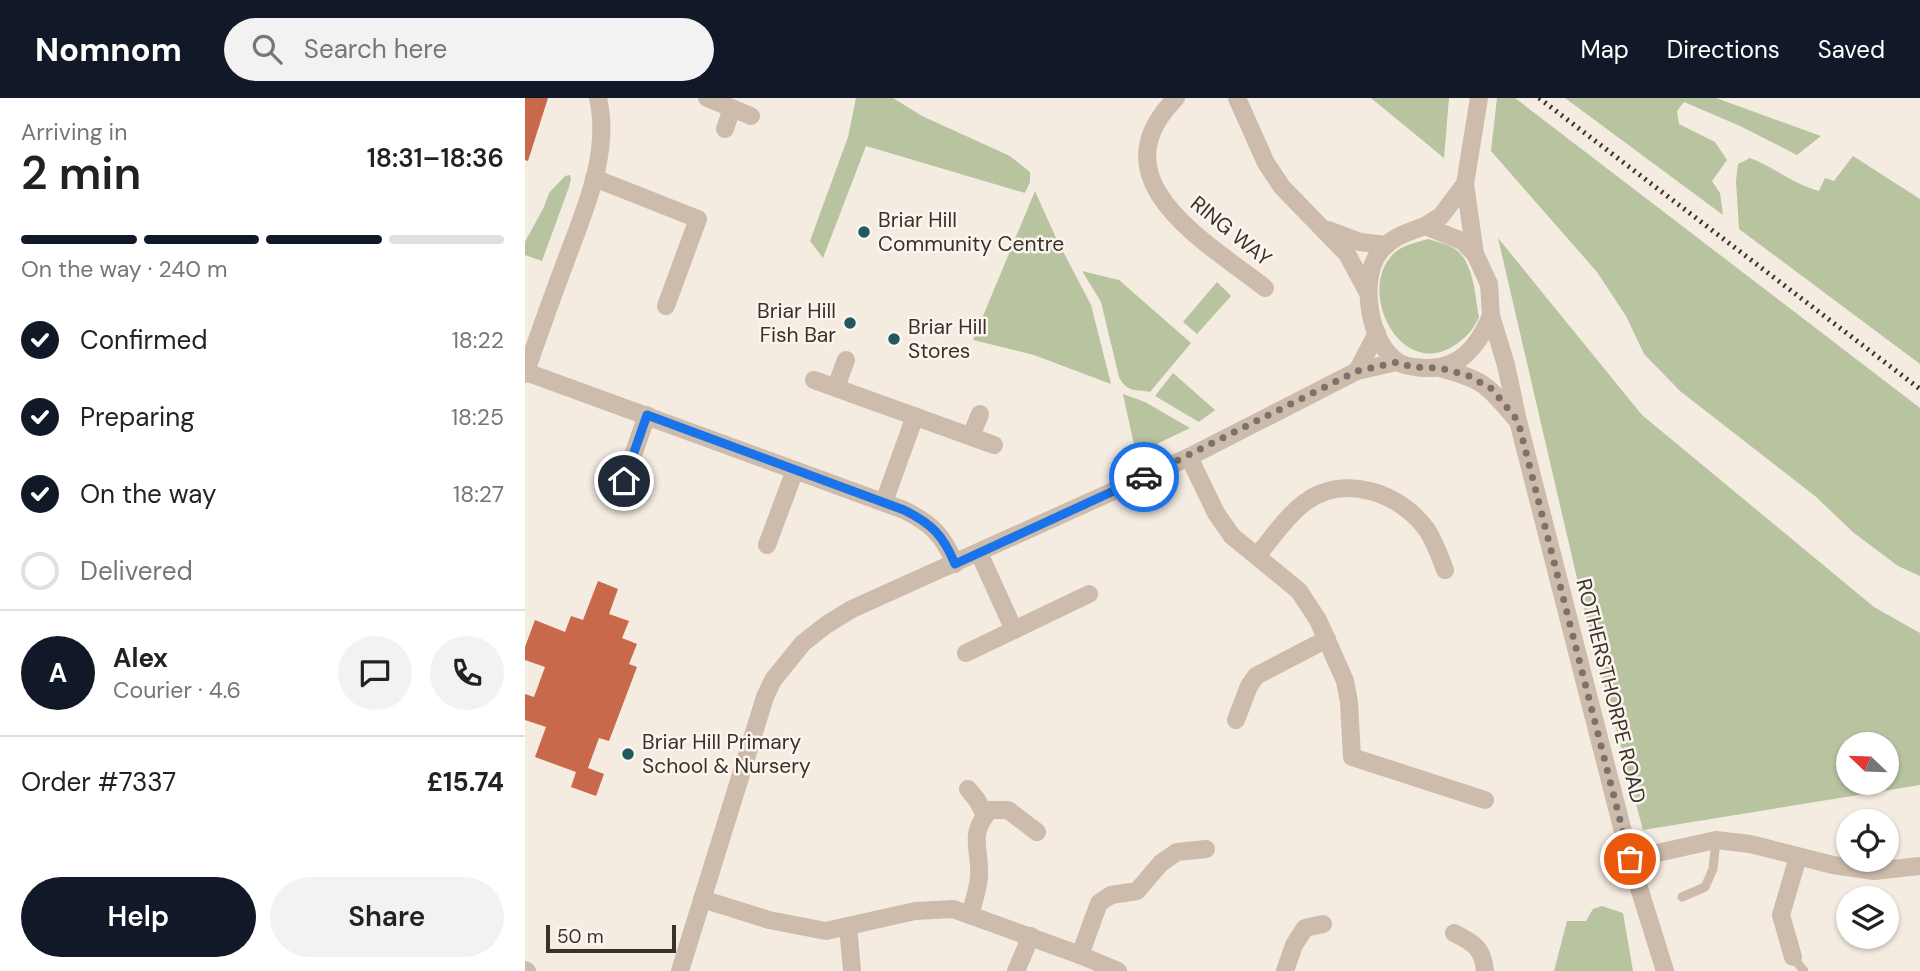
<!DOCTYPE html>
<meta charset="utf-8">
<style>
body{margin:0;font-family:"DM Sans",sans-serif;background:#f2f2f2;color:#222;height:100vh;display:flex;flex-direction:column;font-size:26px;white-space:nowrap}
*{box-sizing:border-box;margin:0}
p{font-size:23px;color:#767676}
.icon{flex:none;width:38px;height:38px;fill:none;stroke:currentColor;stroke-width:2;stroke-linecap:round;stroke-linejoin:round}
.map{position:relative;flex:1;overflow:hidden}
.drawer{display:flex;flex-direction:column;background:#fff;width:525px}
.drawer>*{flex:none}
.needle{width:46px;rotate:293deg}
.buttons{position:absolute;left:1311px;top:634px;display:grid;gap:14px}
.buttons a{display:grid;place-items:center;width:63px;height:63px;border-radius:50%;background:#fff;box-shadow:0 2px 5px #0004;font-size:35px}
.scale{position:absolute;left:21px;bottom:18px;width:130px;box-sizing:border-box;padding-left:7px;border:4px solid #3b302b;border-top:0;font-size:19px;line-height:24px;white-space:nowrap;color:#3b302b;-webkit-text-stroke:5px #fbf5ee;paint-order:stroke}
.pin{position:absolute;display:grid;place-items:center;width:60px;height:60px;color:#fff;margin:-30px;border:4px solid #fff;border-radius:50%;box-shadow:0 2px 7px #0007}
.courier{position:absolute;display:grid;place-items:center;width:70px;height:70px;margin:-35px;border:5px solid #1a73e8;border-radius:50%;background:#fff;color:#222;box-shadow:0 2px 9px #0007}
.headline em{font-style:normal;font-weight:600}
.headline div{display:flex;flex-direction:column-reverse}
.headline{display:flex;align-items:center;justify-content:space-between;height:119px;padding:0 21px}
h1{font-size:46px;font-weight:600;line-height:52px}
.bar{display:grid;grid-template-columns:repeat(4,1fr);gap:10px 7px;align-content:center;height:84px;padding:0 21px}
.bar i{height:9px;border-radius:5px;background:#e0e0e0}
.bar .active{background:#111827}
.bar p{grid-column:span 4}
.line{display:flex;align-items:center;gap:18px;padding:0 21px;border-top:2px solid #e0e0e0}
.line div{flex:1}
.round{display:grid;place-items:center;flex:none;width:74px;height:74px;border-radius:37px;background:#f2f2f2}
ol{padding:0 21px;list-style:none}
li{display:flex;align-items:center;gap:21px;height:77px}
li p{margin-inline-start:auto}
li .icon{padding:7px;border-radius:50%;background:#111827;color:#fff;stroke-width:4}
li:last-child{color:#767676}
li i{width:38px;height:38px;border:4px solid #e0e0e0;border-radius:50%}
.primary-button{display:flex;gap:14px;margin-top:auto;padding:14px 21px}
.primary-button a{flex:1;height:80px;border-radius:42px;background:#111827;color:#fff;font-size:28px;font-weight:600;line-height:80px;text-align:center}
.primary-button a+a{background:#f2f2f2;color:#222}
header{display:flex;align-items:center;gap:42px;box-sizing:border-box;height:98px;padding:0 35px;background:#111827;color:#fff}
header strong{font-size:33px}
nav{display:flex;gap:38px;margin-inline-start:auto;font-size:24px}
.search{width:490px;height:63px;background:#f2f2f2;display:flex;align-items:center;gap:18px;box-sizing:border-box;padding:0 24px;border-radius:38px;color:#767676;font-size:26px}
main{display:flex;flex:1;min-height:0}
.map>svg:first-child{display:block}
.green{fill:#b8c4a0;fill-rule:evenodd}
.building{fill:#c8694b}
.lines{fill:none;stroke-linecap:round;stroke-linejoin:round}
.service{stroke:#cdbbac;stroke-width:9}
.minor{stroke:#cdbbac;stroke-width:18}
.tertiary{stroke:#cdbbac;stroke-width:18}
.rail{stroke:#3b302b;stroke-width:5;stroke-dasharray:2 5;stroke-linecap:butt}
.done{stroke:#7c716b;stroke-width:7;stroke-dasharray:0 12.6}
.route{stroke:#1a73e8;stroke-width:9}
.poi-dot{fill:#1f5a5e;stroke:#fbf5ee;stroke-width:2.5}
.labels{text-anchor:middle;stroke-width:5;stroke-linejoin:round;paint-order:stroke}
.poi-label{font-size:21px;fill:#3b302b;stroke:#fbf5ee;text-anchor:start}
.street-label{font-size:21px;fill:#3b302b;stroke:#fbf5ee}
</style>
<header>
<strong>Nomnom</strong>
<div class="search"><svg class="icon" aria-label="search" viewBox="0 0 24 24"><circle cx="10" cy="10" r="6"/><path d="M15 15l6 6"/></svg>Search here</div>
<nav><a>Map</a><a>Directions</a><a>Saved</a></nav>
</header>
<main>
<section class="drawer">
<div class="headline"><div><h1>2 min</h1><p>Arriving in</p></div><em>18:31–18:36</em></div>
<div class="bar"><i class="active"></i><i class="active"></i><i class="active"></i><i></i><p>On the way · 240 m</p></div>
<ol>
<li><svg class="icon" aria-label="check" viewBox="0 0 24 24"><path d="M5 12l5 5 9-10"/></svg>Confirmed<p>18:22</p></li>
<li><svg class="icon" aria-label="check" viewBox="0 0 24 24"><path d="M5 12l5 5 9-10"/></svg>Preparing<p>18:25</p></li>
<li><svg class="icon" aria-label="check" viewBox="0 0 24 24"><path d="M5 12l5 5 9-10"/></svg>On the way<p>18:27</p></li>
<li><i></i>Delivered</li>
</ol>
<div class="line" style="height:126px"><b class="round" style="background:#111827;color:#fff">A</b><div><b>Alex</b><p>Courier · 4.6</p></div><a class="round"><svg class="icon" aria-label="chat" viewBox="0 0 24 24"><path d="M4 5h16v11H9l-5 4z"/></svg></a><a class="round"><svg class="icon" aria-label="phone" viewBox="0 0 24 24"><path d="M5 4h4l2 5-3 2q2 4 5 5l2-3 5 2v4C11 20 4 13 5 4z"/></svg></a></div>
<div class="line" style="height:91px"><div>Order #7337</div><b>£15.74</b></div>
<div class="primary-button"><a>Help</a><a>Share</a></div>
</section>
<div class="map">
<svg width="1395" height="873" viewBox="0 0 1395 873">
<rect width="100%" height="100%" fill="#f4ebe1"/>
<g class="green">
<path d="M331,0H368L397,18L485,58L505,74V84L500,95L341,48L298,160L285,143L323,39Z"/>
<path d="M846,0H924L919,60Z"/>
<path d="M972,0H990L1395,310V478L1373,468L1329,435L1290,398L1155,293L1119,256L1101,218L1072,174L966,53Z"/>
<path d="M1040,0H1191L1296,38L1272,57L1215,28L1159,4L1152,13L1154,26L1190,44L1202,62L1187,83L1195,95L1198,117Z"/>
<path d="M1328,58L1395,101V266L1214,131L1211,83L1213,66L1225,60C1249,69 1268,86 1294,93L1300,80L1309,83Z"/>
<path d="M45,77L46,81L44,89L17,163L0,157V144L19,109L24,95L40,78Z"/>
<path d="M510,93L531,140L566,207L586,286L509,257L448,242Z"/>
<path d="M973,140L1117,317L1349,509L1395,535V687L1118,732L1057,502ZM1323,646H1362V684H1323Z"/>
<path d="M903,141C912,144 923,146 930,151C949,164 950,198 954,219C948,232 942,239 930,247C874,285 827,186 873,152C882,146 893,144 903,141Z"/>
<path d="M557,173L594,182L666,245L625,294C611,291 602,295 594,279L576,204Z"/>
<path d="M692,184L706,198L672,236L658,224Z"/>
<path d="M648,275L690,312L674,324L630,298Z"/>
<path d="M598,296L620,304L665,330L611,356Z"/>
<path d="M1077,808L1098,815L1108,873H1029L1042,823H1061L1068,811Z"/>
</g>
<g class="building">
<path d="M0,0H23L3,63L0,62Z"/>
<path d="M73,483L93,491L84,516L104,523L97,540L112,546L104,566L112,569L84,643L74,640L63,670L79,676L71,698L46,689L51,674L10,659L21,629L0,622V596L9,599L20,569L0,562V549L10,522L40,534L46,518L58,522Z"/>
</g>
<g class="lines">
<g class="service">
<path d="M1157,799L1180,789L1188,771L1191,742"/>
<path d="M1268,859L1279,873"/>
</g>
<g class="minor">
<path d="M182,0L226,18"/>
<path d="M651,0C569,83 682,144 740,190"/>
<path d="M712,0L741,65L757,89L822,156L842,193"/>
<path d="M200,31L207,10"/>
<path d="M69,80L173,121L141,208"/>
<path d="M803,132L835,144L862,147"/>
<path d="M1,274L379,412C407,426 418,437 430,466"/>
<path d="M0,276C13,239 26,202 40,165C59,113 86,56 73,0"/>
<path d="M289,282L469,347"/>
<path d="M311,289L321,262"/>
<path d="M446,338L455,316"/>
<path d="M664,359L691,415L707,438L774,493L793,522L820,583L824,604L827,659L960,702"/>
<path d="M99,383L122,317"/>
<path d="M359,404L390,318"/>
<path d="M242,447L270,372"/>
<path d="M454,455L489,532"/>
<path d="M732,458C747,440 760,420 779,405C818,375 875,394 902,432C910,444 915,459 920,472"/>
<path d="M441,555L564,496"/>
<path d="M711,622L724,588L731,578L802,541"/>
<path d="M443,691L452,702L460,717"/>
<path d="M1105,761L1191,742L1225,746L1308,767L1349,773L1395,768"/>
<path d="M177,801L244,822L301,833L390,813L428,811L555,857L593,873"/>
<path d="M445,817C448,805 453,792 454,779C456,751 442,737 465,712H483L512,734"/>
<path d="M323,828L327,873"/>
<path d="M929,835C949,845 958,850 960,873"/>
<path d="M555,857L574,805L586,797L612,793L636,765L652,754L681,751"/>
<path d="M1268,859L1256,817L1273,759"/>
<path d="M491,873L506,838"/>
<path d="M760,873L769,847L780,830L798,826"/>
</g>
<g class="tertiary">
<path d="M900,128L916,118L940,86"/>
<path d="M950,156L940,86L954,0"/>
<path d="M966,218C953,248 935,272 899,270C891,269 880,269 873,264C844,246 834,182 854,155C864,140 883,134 900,128L937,143L950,156L964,186L966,218L981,267L993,323L1105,761L1140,873"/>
<path d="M915,270C957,281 963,287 990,320"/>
<path d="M832,273L852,235"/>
<path d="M0,872L2,873"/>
<path d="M155,873L240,599L248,582L278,545L301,527L327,511L664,359L832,273L872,264"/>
</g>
<path class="rail" d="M1014,0L1395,291"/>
</g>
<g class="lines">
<path class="done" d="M619,379L832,273L872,264L887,269L915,270L942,277L967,291L993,323L1105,761"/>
<path class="route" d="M99,383L122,317L379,412C407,426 418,437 430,466L619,379"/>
</g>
<g class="poi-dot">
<circle cx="339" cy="134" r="7"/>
<circle cx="325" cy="225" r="7"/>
<circle cx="369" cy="241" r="7"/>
<circle cx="103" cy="656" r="7"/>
</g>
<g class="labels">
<g class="poi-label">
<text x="353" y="129">Briar Hill<tspan x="353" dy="24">Community Centre</tspan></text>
<text x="311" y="220" text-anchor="end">Briar Hill<tspan x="311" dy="24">Fish Bar</tspan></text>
<text x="383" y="236">Briar Hill<tspan x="383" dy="24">Stores</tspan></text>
<text x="117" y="651">Briar Hill Primary<tspan x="117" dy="24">School &amp; Nursery</tspan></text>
</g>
<g class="street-label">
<text transform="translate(706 133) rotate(39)" y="7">RING WAY</text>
<text transform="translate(1086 593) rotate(76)" y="7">ROTHERSTHORPE ROAD</text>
</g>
</g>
</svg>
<div class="buttons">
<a><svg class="needle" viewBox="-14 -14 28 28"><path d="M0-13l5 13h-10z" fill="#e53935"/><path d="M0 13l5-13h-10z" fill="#767676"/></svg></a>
<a><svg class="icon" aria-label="locate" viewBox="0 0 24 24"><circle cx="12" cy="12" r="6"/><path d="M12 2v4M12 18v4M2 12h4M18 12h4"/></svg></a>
<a><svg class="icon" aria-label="layers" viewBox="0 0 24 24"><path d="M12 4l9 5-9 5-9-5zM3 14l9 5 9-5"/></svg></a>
</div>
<div class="scale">50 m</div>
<div class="pin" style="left:1105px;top:761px;background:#ea580c"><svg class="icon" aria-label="bag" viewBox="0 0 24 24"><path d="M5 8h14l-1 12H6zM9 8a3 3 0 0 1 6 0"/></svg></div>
<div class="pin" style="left:99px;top:383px;background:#1f2937"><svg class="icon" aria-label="home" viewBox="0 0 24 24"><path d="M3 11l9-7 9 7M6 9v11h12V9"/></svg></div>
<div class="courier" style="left:619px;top:379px"><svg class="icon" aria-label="car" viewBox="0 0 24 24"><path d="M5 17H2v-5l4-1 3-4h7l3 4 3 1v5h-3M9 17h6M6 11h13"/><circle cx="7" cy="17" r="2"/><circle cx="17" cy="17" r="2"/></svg></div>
</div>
</main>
